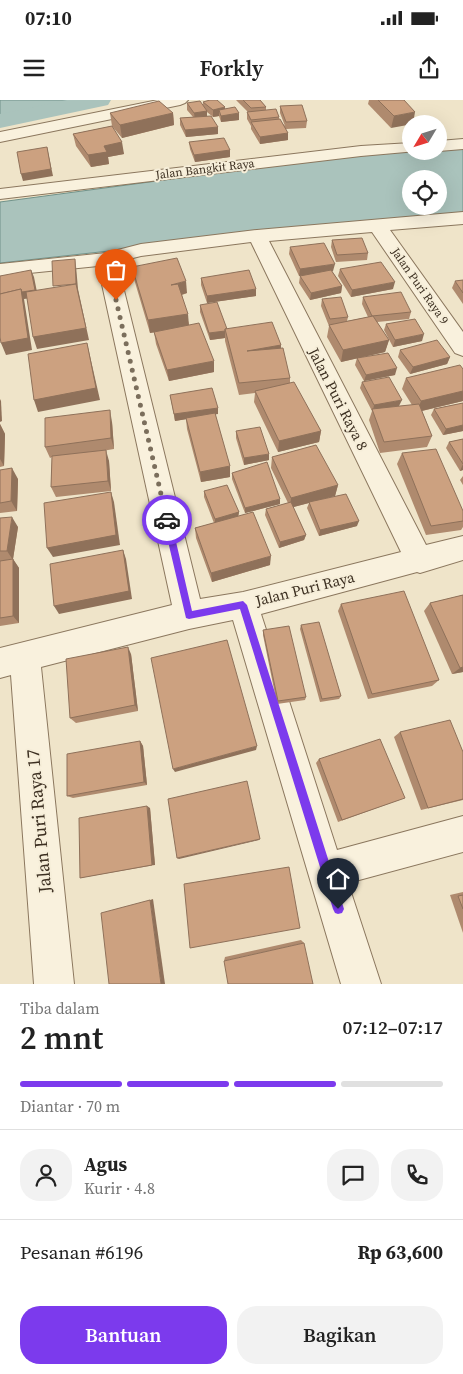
<!DOCTYPE html>
<html lang="id">
<meta charset="utf-8">
<style>
body{margin:0;font-family:"Source Serif 4",serif;background:#f2f2f2;color:#222;height:100vh;display:flex;flex-direction:column;font-size:19px;white-space:nowrap}
*{box-sizing:border-box;margin:0}
p{font-size:16px;color:#767676}
.icon{flex:none;width:28px;height:28px;fill:none;stroke:currentColor;stroke-width:2;stroke-linecap:round;stroke-linejoin:round}
.map{position:relative;height:884px;overflow:hidden}
.sheet{display:flex;flex-direction:column;background:#fff;flex:1}
.sheet>*{flex:none}
.needle{width:32px;rotate:232deg}
.controls{position:absolute;left:402px;top:15px;display:grid;gap:10px}
.controls a{display:grid;place-items:center;width:45px;height:45px;border-radius:50%;background:#fff;box-shadow:0 5px 20px #0002;font-size:25px}
.pin{position:absolute;display:grid;place-items:center;width:42px;height:42px;color:#fff;margin:-51px -21px;border-radius:50% 50% 50% 0;rotate:-45deg;box-shadow:0 0 5px #0007}
.pin .icon{rotate:45deg}
.courier{position:absolute;display:grid;place-items:center;width:50px;height:50px;margin:-25px;border:4px solid #7c3aed;border-radius:50%;background:#fff;color:#222;box-shadow:0 1px 6px #0007}
.head em{font-style:normal;font-weight:600}
.head div{display:flex;flex-direction:column-reverse}
.head{display:flex;align-items:center;justify-content:space-between;height:85px;padding:0 20px}
h1{font-size:32px;font-weight:600;line-height:38px}
.bar{display:grid;grid-template-columns:repeat(4,1fr);gap:8px 5px;align-content:center;height:60px;padding:0 20px}
.bar i{height:6px;border-radius:4px;background:#e0e0e0}
.bar .active{background:#7c3aed}
.bar p{grid-column:span 4}
.line{display:flex;align-items:center;gap:12px;padding:0 20px;border-top:1px solid #e0e0e0}
.line div{flex:1}
.round{display:grid;place-items:center;flex:none;width:52px;height:52px;border-radius:20px;background:#f2f2f2}
.button{display:flex;gap:10px;margin-top:auto;padding:10px 20px}
.button a{flex:1;height:58px;border-radius:20px;background:#7c3aed;color:#fff;font-size:20px;font-weight:600;line-height:58px;text-align:center}
.button a+a{background:#f2f2f2;color:#222}
.status{display:flex;justify-content:space-between;align-items:center;height:35px;padding:0 25px;background:#fff;direction:ltr}
.status svg{height:14px;fill:currentColor}
header{display:flex;justify-content:space-between;align-items:center;height:65px;padding:0 20px;background:#fff;font-size:22px;font-weight:600}
.map>svg:first-child{display:block}
.water{fill:#aac3bc;stroke:#70928a;fill-rule:evenodd}
.lines{fill:none;stroke-linecap:round;stroke-linejoin:round}
.canal{fill:#aac3bc;fill-rule:evenodd}
.minor-casing{stroke:#8b775e;stroke-width:2}
.minor{fill:#f9f1dd;fill-rule:evenodd}
.wall{fill:#af8a6e}
.shaded-wall{fill:#8f715a}
.building{fill:#cca180;stroke:#8f715a}
.route{fill:#7c3aed}
.done{stroke:#7b6e5c;stroke-width:5;stroke-dasharray:0 9}
.labels{text-anchor:middle;stroke-width:4;stroke-linejoin:round;paint-order:stroke}
.far-street-label{font-size:12px;fill:#3c2f21;stroke:#f6eed9}
.street-label{font-size:15px;fill:#3c2f21;stroke:#f6eed9}
.near-street-label{font-size:18px;fill:#3c2f21;stroke:#f6eed9}
</style>
<div class="status"><b>07:10</b><svg viewBox="0 0 49 12"><path d="M0 12V9h3v3zM5 12V6h3v6zM10 12V3h3v9zM15 12V0h3v12zM26 1h20v11H26zM47 4h2v5h-2z"/></svg></div>
<header><svg class="icon" aria-label="menu" viewBox="0 0 24 24"><path d="M4 6h16M4 12h16M4 18h16"/></svg>Forkly<svg class="icon" aria-label="share" viewBox="0 0 24 24"><path d="M12 15V3M7 8l5-5 5 5M5 13v7h14v-7"/></svg></header>
<div class="map">
<svg width="463" height="884" viewBox="0 0 463 884">
<rect width="100%" height="100%" fill="#efe4c9"/>
<g class="water">
<path d="M0,0H87L34,8L0,17Z"/>
<path d="M463,42V112L0,163V102L411,47V51H439V44ZM411,79H439V106H411Z"/>
</g>
<g class="lines">
<path class="canal" d="M67,0H111L108,5L0,28V14Z"/>
<g class="minor-casing">
<g id="minor">
<path d="M158,0H188L185,3L180,5L0,42V32Z"/>
<path d="M463,39V49L439,51V41Z"/>
<path d="M411,43V51H417L361,56L0,99V89L361,46Z"/>
<path d="M463,112V124L390,130L463,232V256L455,253L372,132L269,141L426,445L463,436V460L420,473L417,472L261,514L337,750L463,716V752L348,783L381,884H341L233,520L189,529L41,567L74,884H34L11,575L0,578V548L172,505L98,166L0,176V164L106,153L141,144L257,130ZM251,142L401,452L243,492L200,499L117,162L141,156Z"/>
</g>
</g>
<use href="#minor" class="minor"/>
</g>
<g class="wall">
<path d="M236,0H260L266,7V10L279,17V19L285,26L280,13V6L307,21L306,28L286,29L288,40L260,44L251,29V26L247,19V12H248Z"/>
<path d="M369,0H404L391,28L368,4Z"/>
<path d="M203,2L225,9L239,20L221,22L219,16L213,17L207,12V16L218,27V34L186,37L180,25V18L193,17L187,10V3L203,6Z"/>
<path d="M110,13H173L174,25L122,38L112,26L124,54L108,57L109,64L91,67L76,46L73,34L112,26Z"/>
<path d="M189,42L230,50V57L195,62L190,49Z"/>
<path d="M332,140L368,153L367,160L336,162L331,147Z"/>
<path d="M290,147L333,171H332L342,186L341,193L310,200L299,183L300,176L305,175L299,176L289,154Z"/>
<path d="M132,167L187,193L182,195L189,225L214,272L169,281L156,244L154,232L164,230L150,233L134,179Z"/>
<path d="M340,169L393,189L351,197L338,176Z"/>
<path d="M201,178L256,196L207,203L201,185Z"/>
<path d="M463,180V204L452,188L455,181Z"/>
<path d="M363,197L411,212L409,219L377,222L389,240L385,252L341,262L327,237L329,226L321,206L322,199L348,217L347,221L368,217L362,204Z"/>
<path d="M200,205L227,229L281,245V248L290,278V283L321,331L319,342L278,352L254,302L255,293L239,295L225,241V238L210,240L200,212Z"/>
<path d="M386,224L422,241L393,247L384,230Z"/>
<path d="M400,250L450,257L447,264L410,274L398,257Z"/>
<path d="M357,258L395,275L364,281L355,265Z"/>
<path d="M463,269V301L422,311L432,336L427,347L380,353L369,320L372,311L360,288L362,282L399,306L412,305L402,289L406,278Z"/>
<path d="M170,295L218,308V314H215L230,377L201,382L187,329L186,319L175,321Z"/>
<path d="M463,303V331L443,335L431,315L434,309Z"/>
<path d="M112,322L114,349L102,351L109,361L111,391L56,397L51,387L52,357L50,358L45,347Z"/>
<path d="M0,324L5,334L4,366L0,367Z"/>
<path d="M236,331L269,360L244,365L236,338Z"/>
<path d="M463,339V370L460,371L446,348L449,342Z"/>
<path d="M402,353L463,411V427L461,430L426,435L397,364Z"/>
<path d="M272,357L338,385L335,396L319,400L357,426L319,436L307,408L309,403L293,407L306,435L304,440L279,448L265,415L266,409L288,403L271,368Z"/>
<path d="M0,370L18,379L17,411L0,413Z"/>
<path d="M232,373L280,404L245,413L232,379Z"/>
<path d="M463,376V385L460,380Z"/>
<path d="M204,391L239,412L238,416L270,465L212,482L196,438L195,428L214,423L204,397Z"/>
<path d="M0,418L18,427L13,459L19,468V523L0,526Z"/>
<path d="M463,495V572L452,574L424,511L430,503Z"/>
<path d="M341,504L439,580L432,586L368,599L338,511Z"/>
<path d="M301,525L341,596L339,599L320,602L300,529Z"/>
<path d="M263,530L306,597L305,600L277,604L263,535Z"/>
<path d="M131,554L138,611L76,623L70,618Z"/>
<path d="M400,632L463,652V700L421,710L394,637Z"/>
<path d="M140,641L143,646L147,685L73,698L67,696Z"/>
<path d="M319,659L399,700L338,722L316,663Z"/>
<path d="M150,708L155,765L80,778Z"/>
<path d="M463,792V833L450,795Z"/>
<path d="M301,840L304,843L224,861L225,857Z"/>
</g>
<g class="shaded-wall">
<path d="M225,7V14L219,10V16L213,17V10Z"/>
<path d="M207,11V18L195,20L194,13Z"/>
<path d="M415,12L413,24L391,28L394,16Z"/>
<path d="M173,13L174,25L122,38L120,25Z"/>
<path d="M239,13V20L221,22V16Z"/>
<path d="M218,27V34L186,37L185,30Z"/>
<path d="M288,33V40L260,44V37Z"/>
<path d="M122,42L124,54L108,57L109,64L91,67L88,55L104,46Z"/>
<path d="M47,47L53,76L23,81L21,74Z"/>
<path d="M230,50V57L195,62L194,55Z"/>
<path d="M75,159L76,166L78,189L89,240L37,249L33,237L76,184Z"/>
<path d="M335,164L333,171L299,176L300,169Z"/>
<path d="M31,170L34,177L38,197L24,199L32,250L6,255L1,243L21,189Z"/>
<path d="M186,181L187,193L173,197L171,185Z"/>
<path d="M395,182L393,189L351,197L352,190Z"/>
<path d="M342,186L341,193L310,200L311,193Z"/>
<path d="M256,189V196L207,203V196Z"/>
<path d="M188,214L189,226L150,233L148,220Z"/>
<path d="M225,231V238L210,240L209,233Z"/>
<path d="M424,234L422,241L393,247L395,240Z"/>
<path d="M389,240L385,252L341,262L343,250Z"/>
<path d="M87,243L100,300L38,312L34,300Z"/>
<path d="M281,245L280,257L247,251Z"/>
<path d="M450,257L447,264L410,274L413,267Z"/>
<path d="M214,261V272L169,281L167,270Z"/>
<path d="M397,268L395,275L364,281L366,275Z"/>
<path d="M463,291V301L417,312L421,301Z"/>
<path d="M0,299L1,301L2,321L0,322Z"/>
<path d="M402,300L399,306L373,310L374,305Z"/>
<path d="M218,308V314L175,321L174,314Z"/>
<path d="M110,310L112,322L114,349L111,338Z"/>
<path d="M0,324L5,334L4,366L0,359Z"/>
<path d="M463,325V331L443,335L446,329Z"/>
<path d="M321,331L319,342L278,352L279,341Z"/>
<path d="M106,350L109,361L111,391L108,381Z"/>
<path d="M269,354V360L244,365V358Z"/>
<path d="M463,364V370L460,371Z"/>
<path d="M230,366V377L201,382L200,372Z"/>
<path d="M12,368L18,379L17,411L11,401Z"/>
<path d="M338,385L335,396L290,408L291,398Z"/>
<path d="M111,392L114,402L120,445L53,457L47,448Z"/>
<path d="M280,399V404L245,413V408Z"/>
<path d="M239,412L238,418L215,425V419Z"/>
<path d="M12,417L18,427L13,459L19,468V523L13,516V460L7,451Z"/>
<path d="M359,421L357,426L319,436L320,430Z"/>
<path d="M306,435L304,440L279,448L280,442Z"/>
<path d="M123,450L126,459L132,499L59,514L54,506Z"/>
<path d="M271,456L270,465L212,482L211,473Z"/>
<path d="M128,547L131,554L138,611L135,605Z"/>
<path d="M463,567V572L452,574L460,568Z"/>
<path d="M140,641L143,646L147,685L144,682Z"/>
<path d="M257,646L256,650L175,672L173,669Z"/>
<path d="M147,706L150,708L155,765H152Z"/>
<path d="M260,739L259,740L179,759L177,758Z"/>
<path d="M153,799L165,884H161L150,800Z"/>
</g>
<g class="building">
<path d="M210,0H217L225,7L213,10L203,2Z"/>
<path d="M243,0H260L266,7L251,8Z"/>
<path d="M378,0H404L415,12L394,16Z"/>
<path d="M159,1L173,13L120,25L110,13Z"/>
<path d="M200,1L207,11L194,13L187,3Z"/>
<path d="M302,5L307,21L286,22L280,6Z"/>
<path d="M235,7L239,13L221,16L219,10Z"/>
<path d="M276,9L279,17L251,20L247,12Z"/>
<path d="M211,16L218,27L185,30L180,18Z"/>
<path d="M280,19L288,33L260,37L251,22Z"/>
<path d="M112,26L122,42L104,46L107,52L88,55L73,34Z"/>
<path d="M224,38L230,50L194,55L189,42Z"/>
<path d="M47,47L51,69L21,74L17,52Z"/>
<path d="M362,138L368,153L337,155L332,140Z"/>
<path d="M324,143L335,164L300,169L290,147Z"/>
<path d="M177,158L186,181L171,185L178,184L188,214L148,220L132,167Z"/>
<path d="M75,159L76,184L53,186L52,161Z"/>
<path d="M381,162L395,182L352,190L340,169Z"/>
<path d="M31,170L35,190L22,192L21,189L0,194V176Z"/>
<path d="M249,170L256,189L207,196L201,178Z"/>
<path d="M331,170L342,186L311,193L300,176Z"/>
<path d="M463,180V193L455,181Z"/>
<path d="M76,184L86,228L33,237L26,192Z"/>
<path d="M21,189L28,238L1,243L0,237V194Z"/>
<path d="M401,192L411,212L372,216L363,197Z"/>
<path d="M341,197L348,217L330,219L322,199Z"/>
<path d="M217,202L227,229H225V231L209,233L200,205Z"/>
<path d="M373,216L389,240L343,250L329,225Z"/>
<path d="M415,219L424,234L395,240L386,224Z"/>
<path d="M272,222L281,245L247,251L283,248L290,278L239,283L225,229Z"/>
<path d="M199,223L214,261L167,270L154,232Z"/>
<path d="M437,240L450,257L413,267L400,250Z"/>
<path d="M87,243L96,288L34,300L28,254Z"/>
<path d="M388,253L397,268L366,275L357,258Z"/>
<path d="M460,265L463,269V291L421,301L406,278Z"/>
<path d="M389,277L402,300L374,305L362,282Z"/>
<path d="M294,282L321,331L279,341L255,291Z"/>
<path d="M212,288L218,308L174,314L170,295Z"/>
<path d="M463,303V325L446,329L434,309Z"/>
<path d="M419,304L432,336L384,342L372,309Z"/>
<path d="M110,310L111,338L45,347V318Z"/>
<path d="M215,313L230,366L200,372L186,318Z"/>
<path d="M260,327L269,354L244,358L236,331Z"/>
<path d="M463,339V364L449,342Z"/>
<path d="M316,345L338,385L291,398L272,357Z"/>
<path d="M436,349L463,411V421L431,426L402,353Z"/>
<path d="M106,350L108,381L51,387L52,356Z"/>
<path d="M267,362L280,399L245,408L232,373Z"/>
<path d="M12,368L11,401L0,403V370Z"/>
<path d="M227,385L239,412L215,419L204,391Z"/>
<path d="M111,392L116,435L47,448L44,403Z"/>
<path d="M346,394L359,421L320,430L309,402Z"/>
<path d="M291,402L306,435L280,442L266,409Z"/>
<path d="M253,412L271,456L211,473L195,428Z"/>
<path d="M12,417L7,451H0V418Z"/>
<path d="M123,450L129,491L54,506L50,464Z"/>
<path d="M13,459V516L0,518V461Z"/>
<path d="M404,491L439,580L372,594L341,504Z"/>
<path d="M463,495V567L460,568L430,503Z"/>
<path d="M319,522L341,596L322,599L301,525Z"/>
<path d="M289,526L306,597L278,601L263,530Z"/>
<path d="M227,540L257,646L173,669L151,558Z"/>
<path d="M128,547L135,605L70,618L66,559Z"/>
<path d="M450,620L463,652V699L428,708L400,632Z"/>
<path d="M380,639L405,698L342,720L319,659Z"/>
<path d="M140,641L144,682L67,696V654Z"/>
<path d="M247,681L260,739L177,758L168,699Z"/>
<path d="M147,706L152,765L80,778L79,718Z"/>
<path d="M289,767L300,828L190,848L184,784Z"/>
<path d="M463,795V809L458,796Z"/>
<path d="M150,800L161,884H109L101,813Z"/>
<path d="M304,843L313,884H228L224,861Z"/>
</g>
<path class="route" d="M167,417L171,420L192,511L243,501L247,505L344,809L342,813L338,814L335,813L333,809L240,509L189,519L186,518L163,420Z"/>
<g class="lines">
<path class="done" d="M116,200L167,420"/>
</g>
<g class="labels">
<g class="far-street-label">
<text transform="translate(205 69) rotate(-7)" y="4">Jalan Bangkit Raya</text>
<text transform="translate(420 186) rotate(55)" y="4">Jalan Puri Raya 9</text>
</g>
<g class="street-label">
<text transform="translate(338 299) rotate(63)" y="5">Jalan Puri Raya 8</text>
<text transform="translate(305 489) rotate(-14)" y="5">Jalan Puri Raya</text>
</g>
<g class="near-street-label">
<text transform="translate(39 721) rotate(-95)" y="6">Jalan Puri Raya 17</text>
</g>
</g>
</svg>
<div class="controls">
<a><svg class="needle" viewBox="-14 -14 28 28"><path d="M0-13l5 13h-10z" fill="#e53935"/><path d="M0 13l5-13h-10z" fill="#767676"/></svg></a>
<a><svg class="icon" aria-label="locate" viewBox="0 0 24 24"><circle cx="12" cy="12" r="6"/><path d="M12 2v4M12 18v4M2 12h4M18 12h4"/></svg></a>
</div>
<div class="pin" style="left:116px;top:200px;background:#ea580c"><svg class="icon" aria-label="bag" viewBox="0 0 24 24"><path d="M5 8h14l-1 12H6zM9 8a3 3 0 0 1 6 0"/></svg></div>
<div class="pin" style="left:338px;top:809px;background:#1f2937"><svg class="icon" aria-label="home" viewBox="0 0 24 24"><path d="M3 11l9-7 9 7M6 9v11h12V9"/></svg></div>
<div class="courier" style="left:167px;top:420px"><svg class="icon" aria-label="car" viewBox="0 0 24 24"><path d="M5 17H2v-5l4-1 3-4h7l3 4 3 1v5h-3M9 17h6M6 11h13"/><circle cx="7" cy="17" r="2"/><circle cx="17" cy="17" r="2"/></svg></div>
</div>
<section class="sheet">
<div class="head"><div><h1>2 mnt</h1><p>Tiba dalam</p></div><em>07:12–07:17</em></div>
<div class="bar"><i class="active"></i><i class="active"></i><i class="active"></i><i></i><p>Diantar · 70 m</p></div>
<div class="line" style="height:90px"><a class="round"><svg class="icon" aria-label="person" viewBox="0 0 24 24"><circle cx="12" cy="8" r="4"/><path d="M4 21q1-7 8-7t8 7"/></svg></a><div><b>Agus</b><p>Kurir · 4.8</p></div><a class="round"><svg class="icon" aria-label="chat" viewBox="0 0 24 24"><path d="M4 5h16v11H9l-5 4z"/></svg></a><a class="round"><svg class="icon" aria-label="phone" viewBox="0 0 24 24"><path d="M5 4h4l2 5-3 2q2 4 5 5l2-3 5 2v4C11 20 4 13 5 4z"/></svg></a></div>
<div class="line" style="height:65px"><div>Pesanan #6196</div><b>Rp 63,600</b></div>
<div class="button"><a>Bantuan</a><a>Bagikan</a></div>
</section>
